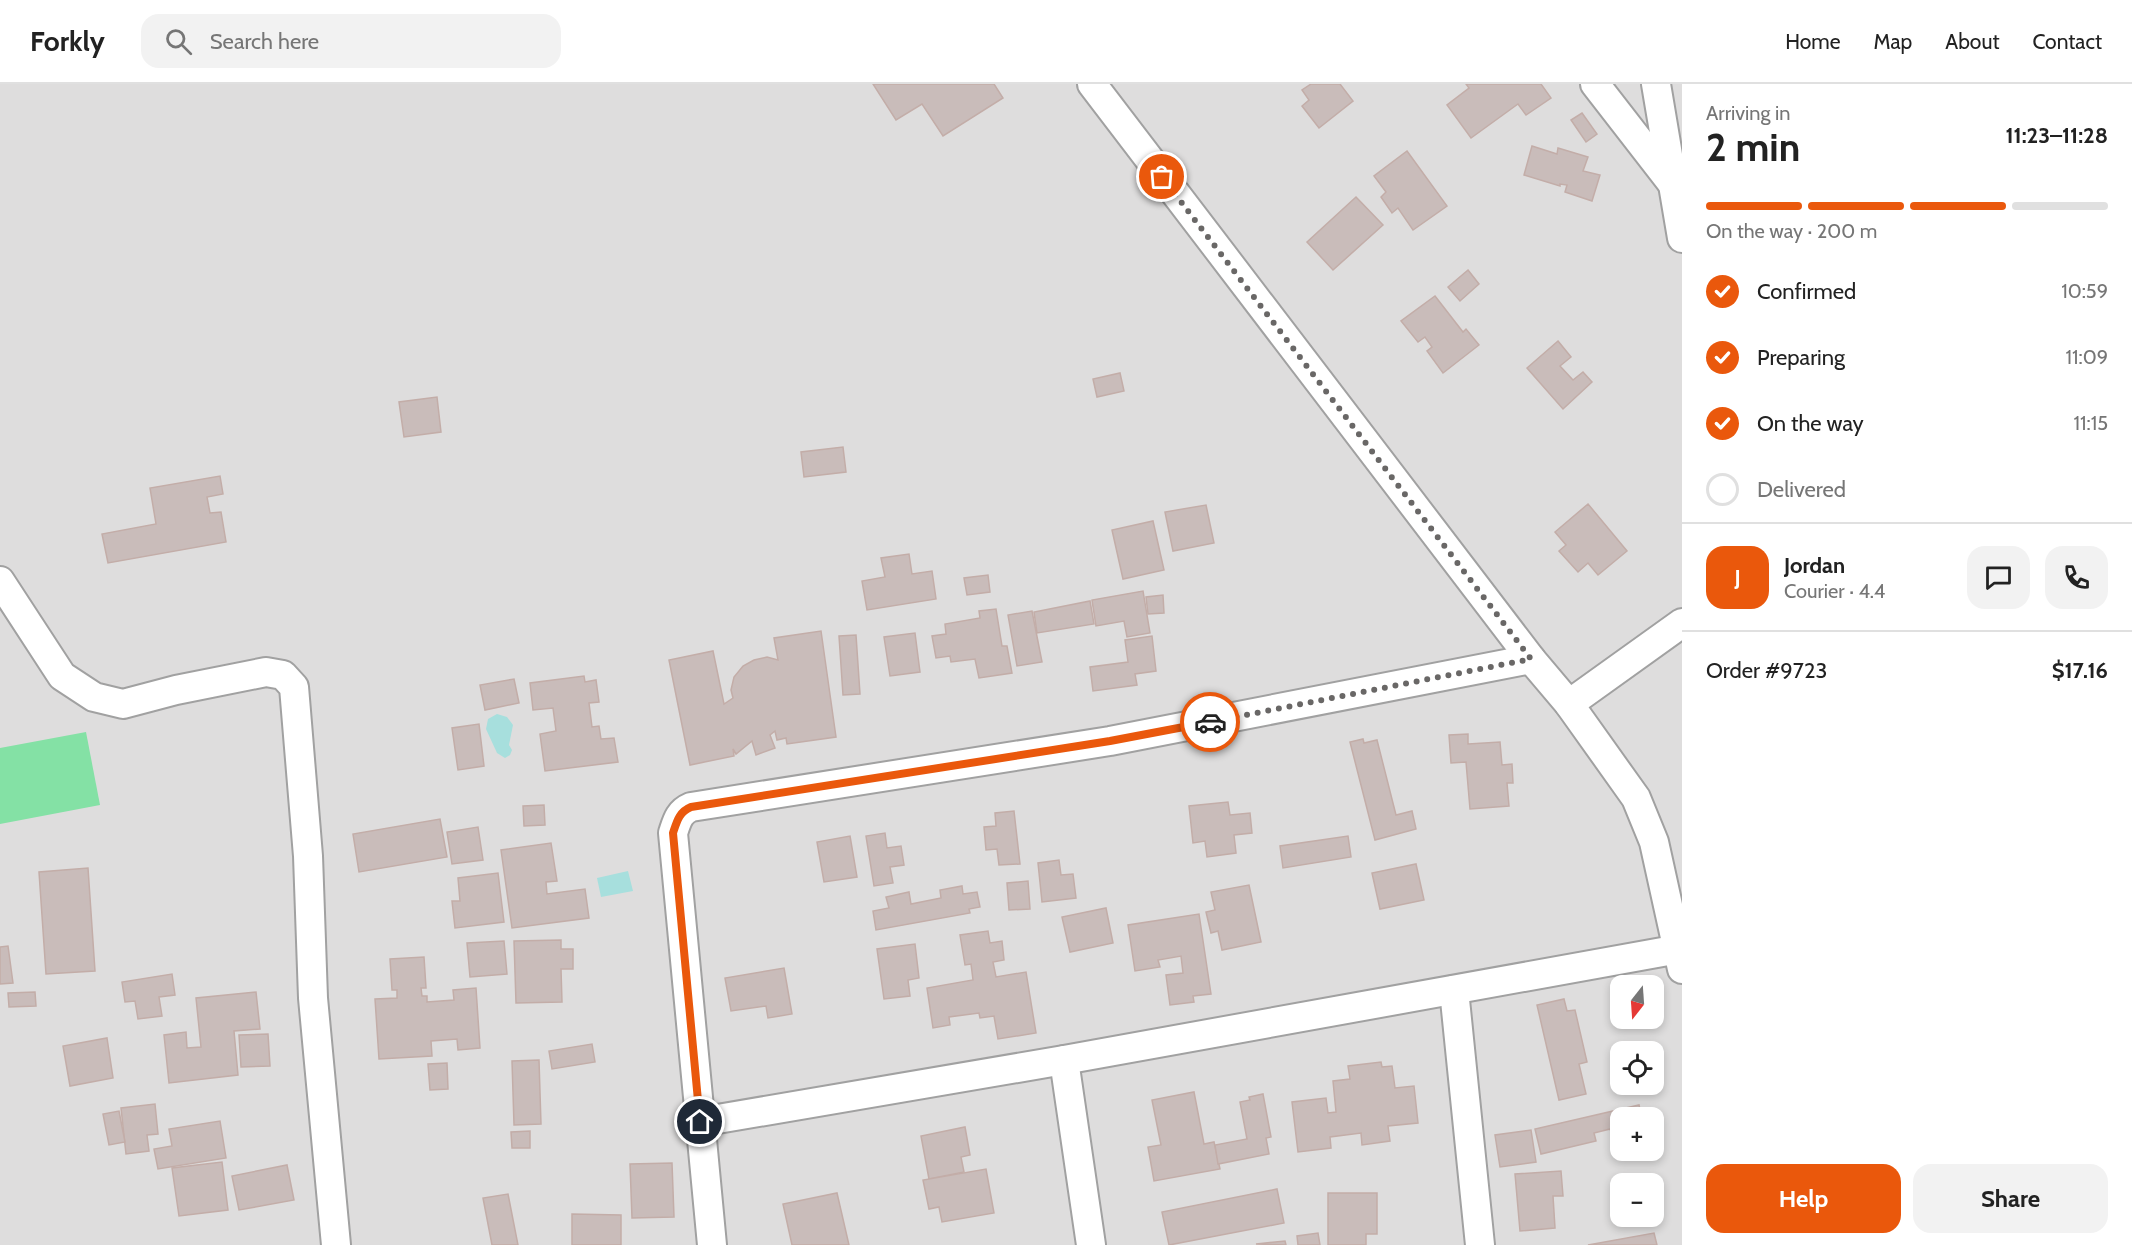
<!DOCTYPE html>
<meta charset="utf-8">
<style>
body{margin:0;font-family:Cabin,sans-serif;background:#f2f2f2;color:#222;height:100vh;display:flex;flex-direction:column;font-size:22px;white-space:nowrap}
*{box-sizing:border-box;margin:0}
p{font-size:20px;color:#767676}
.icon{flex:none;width:33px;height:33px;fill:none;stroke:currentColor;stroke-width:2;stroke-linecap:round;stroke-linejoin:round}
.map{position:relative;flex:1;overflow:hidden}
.sheet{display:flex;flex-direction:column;background:#fff;width:450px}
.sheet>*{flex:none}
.needle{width:39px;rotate:197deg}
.tools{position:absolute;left:1610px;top:891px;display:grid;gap:12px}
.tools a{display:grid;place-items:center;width:54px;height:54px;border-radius:12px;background:#fff;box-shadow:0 3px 9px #0003;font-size:30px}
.pin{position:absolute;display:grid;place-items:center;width:51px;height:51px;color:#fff;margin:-26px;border:3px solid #fff;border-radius:50%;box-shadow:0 2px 6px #0007}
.courier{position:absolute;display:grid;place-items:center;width:60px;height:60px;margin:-30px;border:4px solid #ea580c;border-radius:50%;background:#fff;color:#222;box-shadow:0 2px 8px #0007}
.overview em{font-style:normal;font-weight:700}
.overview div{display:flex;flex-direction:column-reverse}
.overview{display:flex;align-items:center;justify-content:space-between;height:102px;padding:0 24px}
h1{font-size:39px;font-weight:700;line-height:45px}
.bar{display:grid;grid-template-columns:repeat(4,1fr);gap:9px 6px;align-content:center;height:72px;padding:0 24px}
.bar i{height:8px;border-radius:4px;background:#e0e0e0}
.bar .on{background:#ea580c}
.bar p{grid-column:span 4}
.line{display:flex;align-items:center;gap:15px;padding:0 24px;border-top:2px solid #e0e0e0}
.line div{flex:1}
.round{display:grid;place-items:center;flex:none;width:63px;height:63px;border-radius:18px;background:#f2f2f2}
ol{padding:0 24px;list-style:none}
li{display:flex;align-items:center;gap:18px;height:66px}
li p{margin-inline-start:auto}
li .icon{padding:6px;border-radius:50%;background:#ea580c;color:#fff;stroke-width:4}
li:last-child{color:#767676}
li i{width:33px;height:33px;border:3px solid #e0e0e0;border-radius:50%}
.primary-button{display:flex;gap:12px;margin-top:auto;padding:12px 24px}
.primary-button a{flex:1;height:69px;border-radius:18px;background:#ea580c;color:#fff;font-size:24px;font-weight:700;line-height:69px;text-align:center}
.primary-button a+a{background:#f2f2f2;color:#222}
header{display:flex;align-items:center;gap:36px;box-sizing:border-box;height:84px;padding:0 30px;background:#fff;border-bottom:2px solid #e0e0e0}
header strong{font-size:28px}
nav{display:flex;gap:33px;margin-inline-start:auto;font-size:21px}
.search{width:420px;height:54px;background:#f2f2f2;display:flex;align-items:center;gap:15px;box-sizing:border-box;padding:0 21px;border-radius:18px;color:#767676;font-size:22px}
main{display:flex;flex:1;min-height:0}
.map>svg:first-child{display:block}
.residential{fill:#dedddd;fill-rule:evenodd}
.pitch{fill:#84e1a5}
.water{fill:#a7dfdd}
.building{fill:#c9bcba;stroke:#c3ada8;stroke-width:1.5}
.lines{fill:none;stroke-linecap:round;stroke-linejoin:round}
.minor-casing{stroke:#a1a1a1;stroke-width:32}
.minor{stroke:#fff;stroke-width:28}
.done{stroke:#696766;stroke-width:6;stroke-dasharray:0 10.8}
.route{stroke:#ea580c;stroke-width:8}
</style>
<header>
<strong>Forkly</strong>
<div class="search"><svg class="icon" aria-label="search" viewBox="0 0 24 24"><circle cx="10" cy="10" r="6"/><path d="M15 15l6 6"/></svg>Search here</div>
<nav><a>Home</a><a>Map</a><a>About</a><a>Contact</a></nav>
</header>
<main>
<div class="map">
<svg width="1682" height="1161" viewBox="0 0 1682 1161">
<rect width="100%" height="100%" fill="#f1ebe7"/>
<path class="residential" d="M0,0H1682V1161H0ZM1620,902H1653V934H1620ZM1620,968H1653V1000H1620ZM1620,1034H1653V1066H1620ZM1620,1100H1653V1132H1620Z"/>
<path class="pitch" d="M86,648L100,721L0,740V664Z"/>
<g class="water">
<path d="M497,630L507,633L513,641L509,661L512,666L510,671L505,674L497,669L486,645L488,635Z"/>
<path d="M628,787L633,807L601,813L597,794Z"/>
</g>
<g class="building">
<path d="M873,0H994L1003,14L943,52L922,20L896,36Z"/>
<path d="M1311,0H1340L1353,17L1319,44L1302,22L1309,16L1302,6Z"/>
<path d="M1466,0H1541L1551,14L1526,31L1518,20L1471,54L1447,21L1469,4Z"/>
<path d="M1582,29L1597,50L1586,58L1571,36Z"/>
<path d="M1532,62L1557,70L1558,64L1588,73L1583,87L1600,91L1592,117L1565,108L1567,101L1560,100V102L1524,91Z"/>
<path d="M1407,67L1447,122L1413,146L1398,124L1392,129L1381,113L1386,108L1374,92Z"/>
<path d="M1356,113L1383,141L1333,186L1307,158Z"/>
<path d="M1468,186L1479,200L1460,217L1448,203Z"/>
<path d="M1435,212L1463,248L1466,245L1479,261L1443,289L1427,267L1432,263L1425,253L1418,258L1401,237Z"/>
<path d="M1558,257L1571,273L1560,282L1573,296L1583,288L1592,298L1563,325L1527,284Z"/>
<path d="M1120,289L1124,307L1097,313L1093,295Z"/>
<path d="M437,313L441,348L404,353L399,318Z"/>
<path d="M843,363L846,388L804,393L801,368Z"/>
<path d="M220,392L223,410L207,413L210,429L221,428L226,458L108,479L102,450L156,440L150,404Z"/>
<path d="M1588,420L1627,467L1598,491L1588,479L1578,488L1559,467L1566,461L1555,448Z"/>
<path d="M1206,421L1214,459L1173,467L1165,428Z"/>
<path d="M1153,437L1164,486L1123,495L1112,446Z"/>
<path d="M909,470L912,490L932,487L936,515L867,526L862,497L885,493L881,474Z"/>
<path d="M988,491L990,508L967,511L964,494Z"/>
<path d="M1143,507L1150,549L1127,553L1124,537L1096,542L1092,516Z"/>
<path d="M1163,511L1164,529L1148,530L1146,513Z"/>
<path d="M1090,517L1094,540L1037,549L1034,528Z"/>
<path d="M996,525L1002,562H1007L1012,589L979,594L975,575L951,578L950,572L936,574L932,552L946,550L945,540L980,534L979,527Z"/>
<path d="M1032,527L1042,578L1017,582L1008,531Z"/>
<path d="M821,547L836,653L787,660L786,654L777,656L775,647L770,651L775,664L756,671L752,657L736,670L733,665L734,672L690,681L669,576L713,567L724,620L733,614L731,606L734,593L743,582L754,576L767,573L778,576L774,554Z"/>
<path d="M915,549L920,588L890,592L884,553Z"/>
<path d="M856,551L860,610L843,611L839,552Z"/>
<path d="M1152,552L1156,587L1135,590L1137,601L1093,607L1090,583L1128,578L1125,556Z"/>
<path d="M584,592L585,598L596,596L599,618L589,619L592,643L599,642L601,655L614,654L618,678L545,687L540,650L556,647L553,624L533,626L530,599Z"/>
<path d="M514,595L519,619L485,626L480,601Z"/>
<path d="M479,640L484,682L458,686L452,644Z"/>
<path d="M1468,650V660L1500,658L1502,681L1512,680L1513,699H1507L1509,722L1470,725L1466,678L1451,679L1449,651Z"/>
<path d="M1363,655L1364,659L1377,656L1396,731L1412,727L1416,745L1375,756L1350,658Z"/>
<path d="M1228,718L1230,731L1250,729L1252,749L1234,751L1236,769L1207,773L1205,757L1193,759L1189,722Z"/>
<path d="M544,721L545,741L524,742L523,722Z"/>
<path d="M1014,727L1020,780L999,781L997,765L986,766L984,743L996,742L995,729Z"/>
<path d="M440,735L447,773L359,788L353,750Z"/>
<path d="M478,743L483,776L452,780L447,748Z"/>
<path d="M885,749L887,764L901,762L904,781L890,783L893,799L874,802L866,752Z"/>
<path d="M850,752L857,793L824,798L817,758Z"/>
<path d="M1348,752L1351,773L1283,784L1280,762Z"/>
<path d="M551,759L557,797L546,798L547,810L585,805L589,834L512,844L501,766Z"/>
<path d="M1059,776L1061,791L1073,790L1076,814L1042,818L1038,779Z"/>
<path d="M1416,780L1424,816L1380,825L1372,789Z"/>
<path d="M88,784L95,887L46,890L39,788Z"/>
<path d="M498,789L504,838L455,844L452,817H460L458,794Z"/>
<path d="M1028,797L1030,825L1009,826L1007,799Z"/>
<path d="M1249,801L1261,858L1222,866L1218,847L1211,849L1206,828L1215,826L1211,808Z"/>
<path d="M962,802L963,810L977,808L980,823L969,825L970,829L876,846L873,827L889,824L886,813L909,808L911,820L941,814L940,806Z"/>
<path d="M1106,824L1113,859L1070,868L1062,833Z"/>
<path d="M1199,830L1211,910L1193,912L1194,918L1170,921L1166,891L1183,889L1181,872L1158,876L1160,883L1135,887L1128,841Z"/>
<path d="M988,847L990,859L1002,857L1004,876L993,878L996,893L1026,888L1036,949L998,955L994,932L980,934L979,929L949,933L950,941L933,944L927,904L973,896L971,880L965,881L960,851Z"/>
<path d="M561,856V865H573V885H561L562,918L516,919L514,857Z"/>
<path d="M504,857L507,890L470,893L467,859Z"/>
<path d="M915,860L919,894L908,896L910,912L884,915L877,865Z"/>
<path d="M8,862L13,899L0,900V863Z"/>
<path d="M424,873L426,904H421L422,912H427V918L454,916L453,906L476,904L480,964L458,966L457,955L431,957L432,972L379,975L375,915L397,914V906H392L390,875Z"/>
<path d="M784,884L792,930L768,934L766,922L731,927L725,894Z"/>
<path d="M172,890L175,911L159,913L162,932L138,935L135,917L125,918L122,898Z"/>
<path d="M35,908L36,922L9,923L8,909Z"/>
<path d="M256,908L260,945L234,947L238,991L169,999L164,951L186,948L187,964L201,963L196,914Z"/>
<path d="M1564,915L1567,927L1575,926L1587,978L1579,980L1586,1010L1559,1016L1537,921Z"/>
<path d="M268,950L270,982L241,983L239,951Z"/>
<path d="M107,954L113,994L70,1002L63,962Z"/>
<path d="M592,960L595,978L552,985L549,967Z"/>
<path d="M539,976L541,1040L514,1041L512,977Z"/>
<path d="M1381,978L1382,983L1392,982L1395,1004L1414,1002L1418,1039L1388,1042L1390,1057L1362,1061L1361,1049L1330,1053L1331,1064L1298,1068L1292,1018L1326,1014L1328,1029L1336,1028L1333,997L1350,995L1348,982Z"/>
<path d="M447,979L448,1005L430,1006L428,980Z"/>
<path d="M1194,1008L1204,1060L1214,1058L1220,1085L1154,1097L1148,1063L1161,1061L1152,1016Z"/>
<path d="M1263,1010L1271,1053L1266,1054L1269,1070L1218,1080L1215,1061L1247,1055L1240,1018L1250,1016L1249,1013Z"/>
<path d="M155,1020L158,1050L147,1051L149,1067L126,1070L121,1024Z"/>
<path d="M1639,1021L1642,1034H1620V1052L1613,1053L1610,1045L1594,1049L1596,1057L1541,1070L1535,1045Z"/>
<path d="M119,1027L125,1058L109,1061L103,1030Z"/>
<path d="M220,1037L226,1074L158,1085L154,1065L172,1062L169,1045Z"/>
<path d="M965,1043L970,1071L961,1073L964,1088L929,1095L921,1052Z"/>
<path d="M1531,1046L1536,1078L1500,1083L1495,1051Z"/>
<path d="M530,1047V1064H512L511,1048Z"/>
<path d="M222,1078L228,1126L179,1132L172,1084Z"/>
<path d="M672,1079L674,1133L632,1134L630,1080Z"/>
<path d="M287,1081L294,1116L239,1126L232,1092Z"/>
<path d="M986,1085L994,1129L942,1138L939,1123L929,1125L923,1096Z"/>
<path d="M1561,1087L1563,1112H1553L1555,1144L1520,1147L1515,1090Z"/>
<path d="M1277,1105L1284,1139L1169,1161L1162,1128Z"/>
<path d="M837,1109L849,1161H792L783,1120Z"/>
<path d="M1328,1109H1377V1150H1366V1161H1328Z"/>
<path d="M508,1110L518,1161H492L483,1114Z"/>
<path d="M572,1130L621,1131V1161H572Z"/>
<path d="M1318,1149L1320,1161H1298L1297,1152Z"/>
<path d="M1654,1149L1657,1161H1588Z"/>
<path d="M1285,1157L1286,1161L1256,1160Z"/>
</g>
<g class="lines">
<g class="minor-casing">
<g id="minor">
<path d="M1092,0L1531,575L1569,620L1636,714L1654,758L1682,885"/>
<path d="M1595,0L1671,98"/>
<path d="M1656,0L1682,154"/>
<path d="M0,497L62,592L94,613L123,620L176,606L266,588L283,591L294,603L308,772L313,914L336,1161"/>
<path d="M1569,620L1682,539"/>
<path d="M1454,906L1480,1161"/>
<path d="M1064,976L1091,1161"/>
<path d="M700,1038L1064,976L1679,865"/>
<path d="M712,1161L673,749C677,737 679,728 691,723L1110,657L1531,575"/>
</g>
</g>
<use href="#minor" class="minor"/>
</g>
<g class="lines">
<path class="done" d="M1162,93L1531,575L1210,638"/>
<path class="route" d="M700,1038L673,749C677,737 679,728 691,723L1110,657L1210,638"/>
</g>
</svg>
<div class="tools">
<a><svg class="needle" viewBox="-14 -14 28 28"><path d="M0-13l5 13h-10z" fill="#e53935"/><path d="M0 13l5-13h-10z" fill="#767676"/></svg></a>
<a><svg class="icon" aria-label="locate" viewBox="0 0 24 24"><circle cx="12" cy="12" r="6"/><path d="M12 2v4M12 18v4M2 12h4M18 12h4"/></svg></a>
<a>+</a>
<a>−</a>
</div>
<div class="pin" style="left:1162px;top:93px;background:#ea580c"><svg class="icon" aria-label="bag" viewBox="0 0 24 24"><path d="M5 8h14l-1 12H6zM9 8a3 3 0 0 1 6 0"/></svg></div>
<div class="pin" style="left:700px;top:1038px;background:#1f2937"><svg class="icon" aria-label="home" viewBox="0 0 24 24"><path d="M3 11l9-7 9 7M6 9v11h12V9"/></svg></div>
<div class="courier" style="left:1210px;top:638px"><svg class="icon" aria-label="car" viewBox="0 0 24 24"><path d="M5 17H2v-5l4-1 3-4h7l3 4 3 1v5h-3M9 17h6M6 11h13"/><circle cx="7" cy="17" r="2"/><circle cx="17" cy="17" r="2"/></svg></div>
</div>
<section class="sheet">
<div class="overview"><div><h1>2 min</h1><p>Arriving in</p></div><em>11:23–11:28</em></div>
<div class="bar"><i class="on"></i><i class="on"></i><i class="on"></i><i></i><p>On the way · 200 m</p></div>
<ol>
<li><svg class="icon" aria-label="check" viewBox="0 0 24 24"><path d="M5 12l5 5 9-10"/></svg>Confirmed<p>10:59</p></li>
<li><svg class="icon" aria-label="check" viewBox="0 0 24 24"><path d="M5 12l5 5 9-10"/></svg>Preparing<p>11:09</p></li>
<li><svg class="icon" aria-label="check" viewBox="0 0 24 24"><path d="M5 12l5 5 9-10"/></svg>On the way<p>11:15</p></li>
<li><i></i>Delivered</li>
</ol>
<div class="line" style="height:108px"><b class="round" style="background:#ea580c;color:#fff">J</b><div><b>Jordan</b><p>Courier · 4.4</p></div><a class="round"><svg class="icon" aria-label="chat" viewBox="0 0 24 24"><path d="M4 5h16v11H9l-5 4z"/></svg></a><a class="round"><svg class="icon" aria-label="phone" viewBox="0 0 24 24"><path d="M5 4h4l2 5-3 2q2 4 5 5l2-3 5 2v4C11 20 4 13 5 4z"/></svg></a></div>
<div class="line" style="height:78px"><div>Order #9723</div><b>$17.16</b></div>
<div class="primary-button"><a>Help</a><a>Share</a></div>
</section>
</main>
